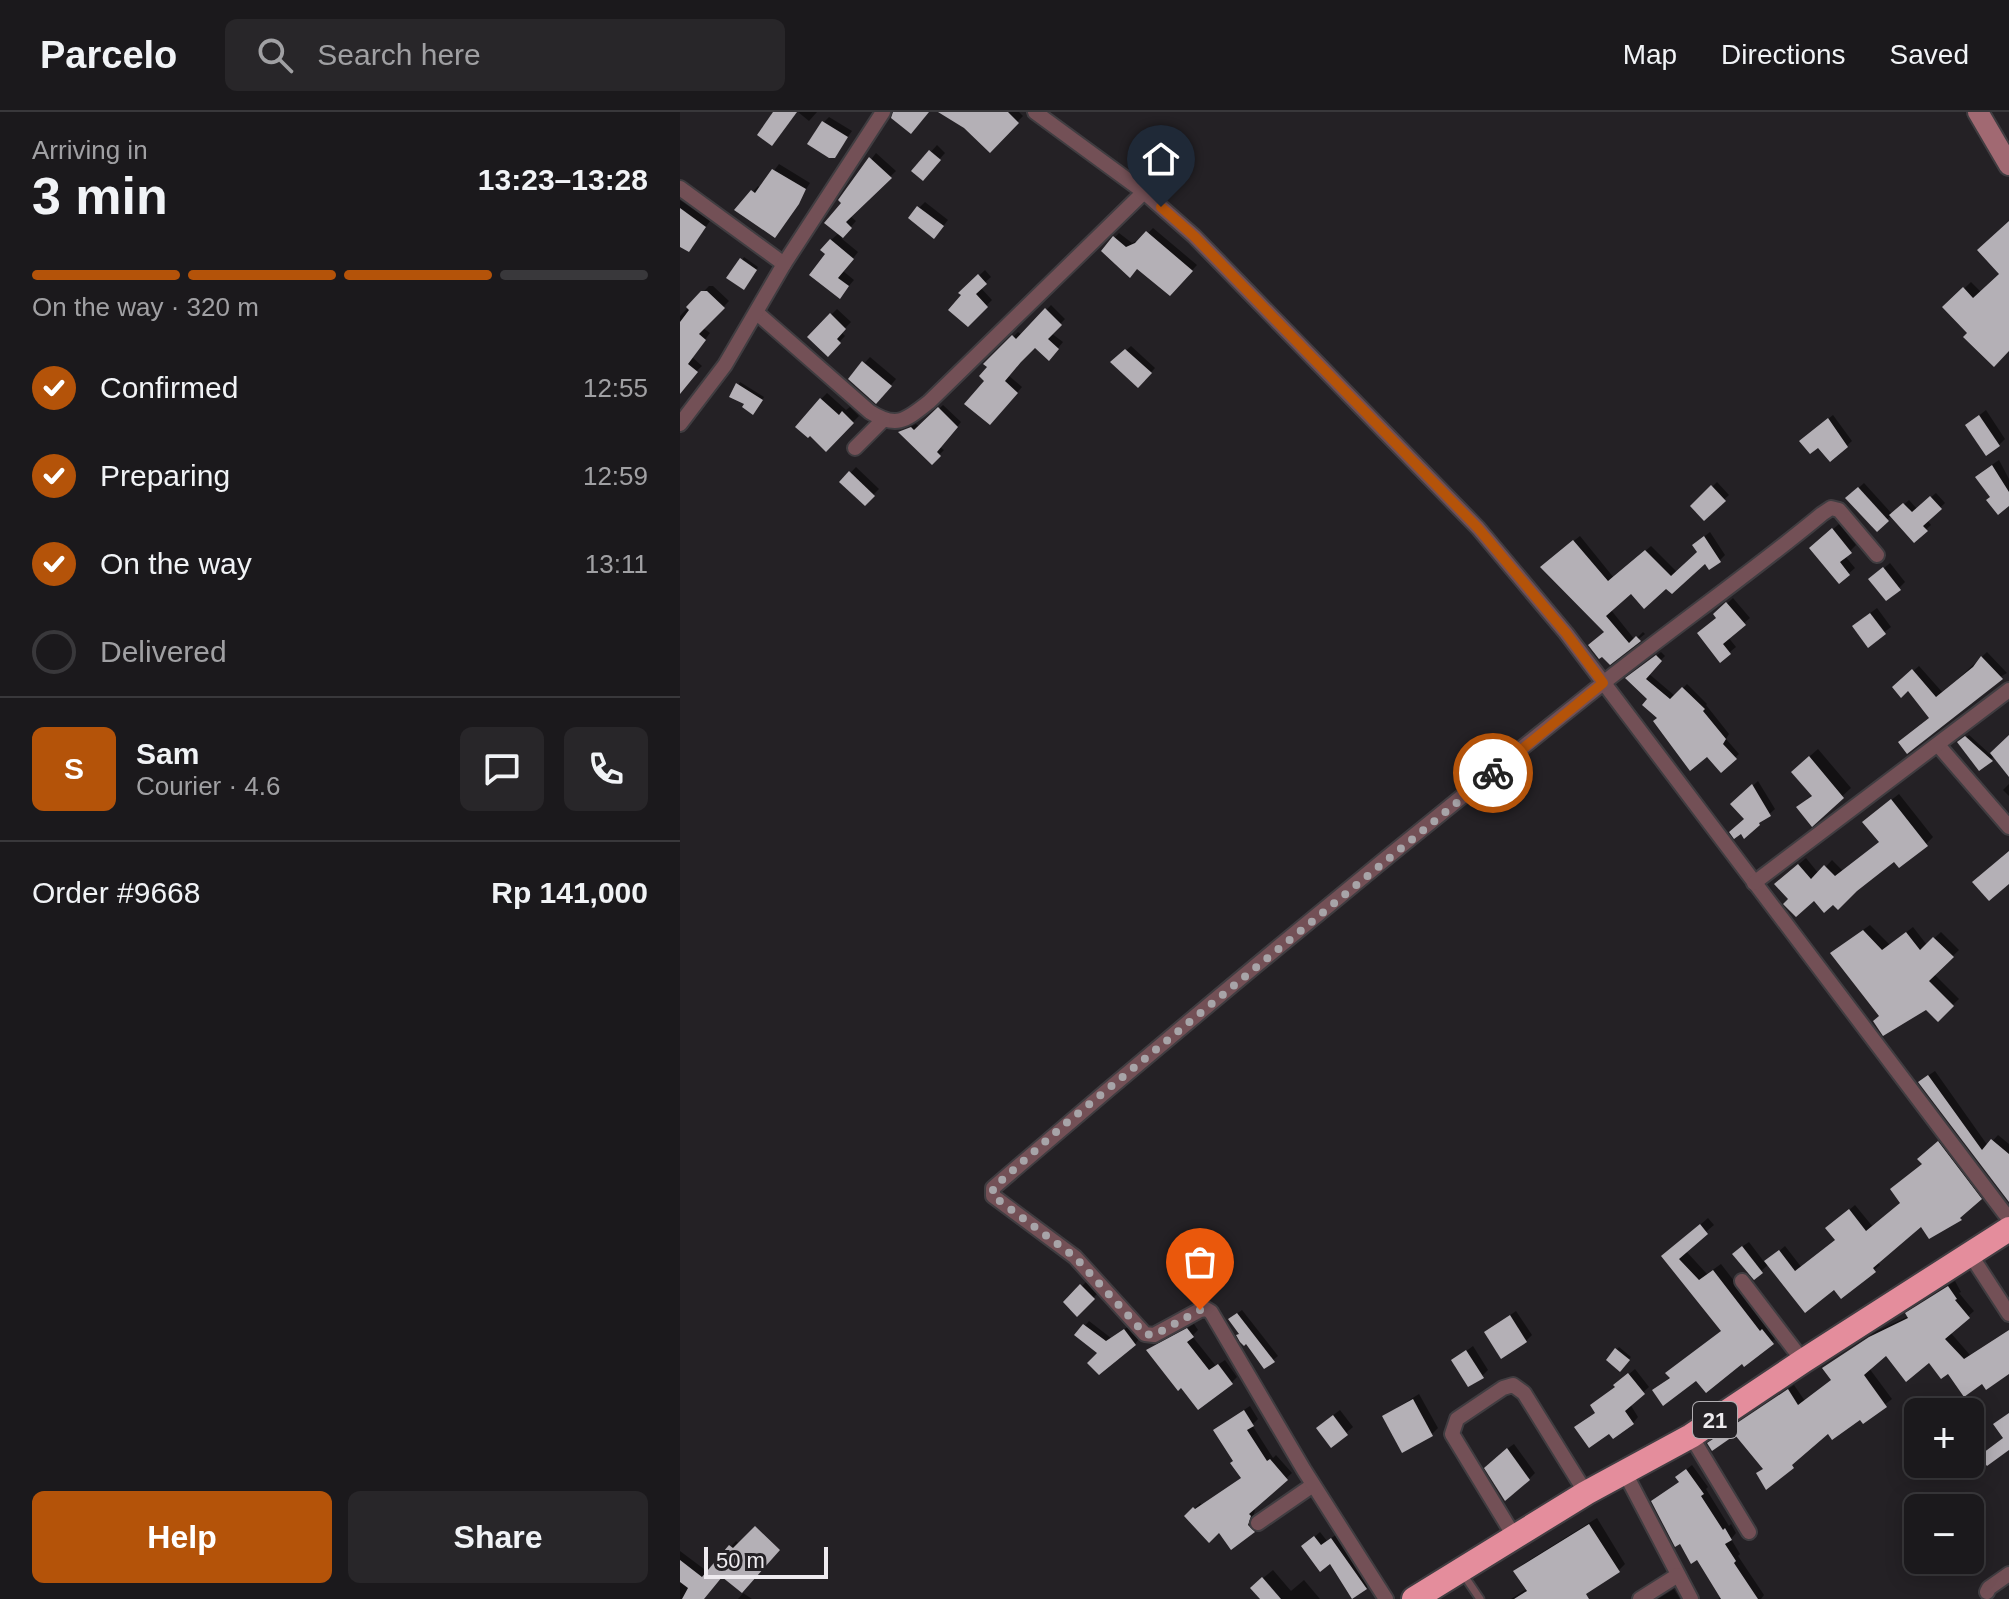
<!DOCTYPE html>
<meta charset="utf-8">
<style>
body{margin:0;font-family:Helvetica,sans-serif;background:#282629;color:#f1f3f6;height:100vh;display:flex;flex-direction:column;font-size:30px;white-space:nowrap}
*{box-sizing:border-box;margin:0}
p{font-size:26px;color:#a0a0a3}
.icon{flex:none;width:44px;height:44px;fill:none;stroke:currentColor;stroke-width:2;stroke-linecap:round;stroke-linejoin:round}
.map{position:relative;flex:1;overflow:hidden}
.panel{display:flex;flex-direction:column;background:#1b191c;width:680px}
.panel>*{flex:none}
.tools{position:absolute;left:1224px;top:1286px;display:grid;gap:16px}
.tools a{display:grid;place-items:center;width:80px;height:80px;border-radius:12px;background:#1b191c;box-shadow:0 4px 20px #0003,0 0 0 2px #39383b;font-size:40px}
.scale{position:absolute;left:24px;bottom:20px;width:124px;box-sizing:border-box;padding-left:8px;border:4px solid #eeebef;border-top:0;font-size:22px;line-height:28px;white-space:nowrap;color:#eeebef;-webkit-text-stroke:6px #242125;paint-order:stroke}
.pin{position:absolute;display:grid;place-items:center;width:68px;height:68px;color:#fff;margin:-82px -34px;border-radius:50% 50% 50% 0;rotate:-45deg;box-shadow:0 0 8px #0007}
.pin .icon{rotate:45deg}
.courier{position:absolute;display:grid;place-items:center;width:80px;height:80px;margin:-40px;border:6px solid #b45309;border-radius:50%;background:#fff;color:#222;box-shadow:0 2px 10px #0007}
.head em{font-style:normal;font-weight:700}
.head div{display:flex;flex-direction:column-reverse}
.head{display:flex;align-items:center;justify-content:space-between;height:136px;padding:0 32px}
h1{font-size:52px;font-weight:700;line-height:60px}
.bar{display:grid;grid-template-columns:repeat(4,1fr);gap:12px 8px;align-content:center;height:96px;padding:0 32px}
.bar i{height:10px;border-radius:6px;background:#39383b}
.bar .current{background:#b45309}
.bar p{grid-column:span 4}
.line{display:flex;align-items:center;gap:20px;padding:0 32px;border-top:2px solid #39383b}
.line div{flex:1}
.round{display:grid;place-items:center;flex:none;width:84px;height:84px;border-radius:12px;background:#282629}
ol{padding:0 32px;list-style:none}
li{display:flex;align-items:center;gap:24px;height:88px}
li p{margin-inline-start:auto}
li .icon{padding:8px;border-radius:50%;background:#b45309;color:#fff;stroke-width:4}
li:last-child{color:#a0a0a3}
li i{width:44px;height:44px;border:4px solid #39383b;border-radius:50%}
.cta{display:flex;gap:16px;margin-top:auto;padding:16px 32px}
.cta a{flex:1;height:92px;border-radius:12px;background:#b45309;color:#fff;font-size:32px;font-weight:700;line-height:92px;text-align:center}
.cta a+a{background:#282629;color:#f1f3f6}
header{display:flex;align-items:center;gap:48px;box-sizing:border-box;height:112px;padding:0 40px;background:#1b191c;border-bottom:2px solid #39383b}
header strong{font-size:38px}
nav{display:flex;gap:44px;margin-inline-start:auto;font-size:28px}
.search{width:560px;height:72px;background:#282629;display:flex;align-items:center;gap:20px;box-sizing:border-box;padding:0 28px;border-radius:12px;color:#a0a0a3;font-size:30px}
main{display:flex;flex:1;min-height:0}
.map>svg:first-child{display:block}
.shadow{fill:#0007}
.building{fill:#b4b0b6}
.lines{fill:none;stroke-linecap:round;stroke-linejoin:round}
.lane-casing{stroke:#403d41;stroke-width:11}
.street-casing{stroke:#403d41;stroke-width:18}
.secondary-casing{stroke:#403d41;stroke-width:24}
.highway-casing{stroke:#403d41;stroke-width:28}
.lane{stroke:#735056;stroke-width:7}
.street{stroke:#735056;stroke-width:14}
.secondary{stroke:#a16972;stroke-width:20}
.highway{stroke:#e48d9c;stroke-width:24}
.done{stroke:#a7a4a8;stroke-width:8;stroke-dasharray:0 14.4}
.route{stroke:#b45309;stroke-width:10}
.labels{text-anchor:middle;stroke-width:8;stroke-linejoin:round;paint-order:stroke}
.shield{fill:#242125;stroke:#b1aeb2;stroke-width:2}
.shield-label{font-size:22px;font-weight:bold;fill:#eeebef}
</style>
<header>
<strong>Parcelo</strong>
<div class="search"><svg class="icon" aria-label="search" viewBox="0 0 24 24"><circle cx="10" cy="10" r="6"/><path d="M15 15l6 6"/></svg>Search here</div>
<nav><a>Map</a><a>Directions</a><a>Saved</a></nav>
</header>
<main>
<section class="panel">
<div class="head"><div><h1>3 min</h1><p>Arriving in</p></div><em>13:23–13:28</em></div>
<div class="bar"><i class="current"></i><i class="current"></i><i class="current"></i><i></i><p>On the way · 320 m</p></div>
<ol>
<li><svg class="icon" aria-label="check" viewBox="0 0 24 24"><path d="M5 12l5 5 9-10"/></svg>Confirmed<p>12:55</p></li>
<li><svg class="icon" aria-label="check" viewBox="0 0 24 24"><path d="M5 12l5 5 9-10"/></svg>Preparing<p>12:59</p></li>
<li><svg class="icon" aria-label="check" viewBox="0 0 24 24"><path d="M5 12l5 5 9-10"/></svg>On the way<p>13:11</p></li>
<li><i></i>Delivered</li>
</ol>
<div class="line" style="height:144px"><b class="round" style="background:#b45309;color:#fff">S</b><div><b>Sam</b><p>Courier · 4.6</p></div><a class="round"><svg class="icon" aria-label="chat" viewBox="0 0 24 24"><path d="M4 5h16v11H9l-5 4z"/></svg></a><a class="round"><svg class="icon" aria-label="phone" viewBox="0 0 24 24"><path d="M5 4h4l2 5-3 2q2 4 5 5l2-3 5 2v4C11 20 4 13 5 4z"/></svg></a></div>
<div class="line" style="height:104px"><div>Order #9668</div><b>Rp 141,000</b></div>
<div class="cta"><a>Help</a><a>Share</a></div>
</section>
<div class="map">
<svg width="1329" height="1487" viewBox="0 0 1329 1487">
<rect width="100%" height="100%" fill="#242125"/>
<g class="shadow">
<path d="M118,0H137L129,9Z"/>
<path d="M263,0H339L343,4L310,38L286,14Z"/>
<path d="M149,5L172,19L154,44L143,11Z"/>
<path d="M257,33L265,41L248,60L234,59Z"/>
<path d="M196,41L216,59L170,104L176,109L161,126L178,140L163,159L174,168L160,184L148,142L151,128L159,121L164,91L161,87Z"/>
<path d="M99,52L130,71L100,118L57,98L78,74L81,76Z"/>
<path d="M0,83V88L30,109L14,132H0Z"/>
<path d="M245,90L268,108L260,118L239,96Z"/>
<path d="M1329,111V236L1290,221L1265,195L1291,170L1301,180L1322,161Z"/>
<path d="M473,116L517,153L490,182L434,126L439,121L452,131L463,126Z"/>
<path d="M64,145L78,155L66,173L62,148Z"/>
<path d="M305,158L311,165L300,175L312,188L288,212L284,183L281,181Z"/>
<path d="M29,174H33L49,189L23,216L30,221L12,245L22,254L0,275V204Z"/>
<path d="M371,193L385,207L371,221L383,230L374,241L355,234L328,263L342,275L315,305L307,268L310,255L306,252L338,220L342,223Z"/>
<path d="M157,197L171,210L161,220L165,224L148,242L129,225Z"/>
<path d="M451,234L475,256L458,274L433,250Z"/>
<path d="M190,245L216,267L202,284L170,267Z"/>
<path d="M60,270L84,285L75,298L52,284Z"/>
<path d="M147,281L166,298L170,295L179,304L146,337L141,287Z"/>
<path d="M263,293L281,310L260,335L264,338L252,350L221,320L236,312L240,315Z"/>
<path d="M1306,298L1325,327L1319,333L1287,313Z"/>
<path d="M1153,303L1172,329L1151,348L1127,324Z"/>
<path d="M1319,348L1329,367V391L1312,385L1303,359Z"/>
<path d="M176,355L199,377L185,391L162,370Z"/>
<path d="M1037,370L1049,383L1024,406L1013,394Z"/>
<path d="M1184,371L1213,403L1229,388L1237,397L1256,381L1265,391L1247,408L1251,413L1234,428L1212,403L1197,417L1168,386Z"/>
<path d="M1159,412L1176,433L1165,444L1175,456L1160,469L1137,431Z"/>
<path d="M1030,420L1045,443L1040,448L1030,455L1025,448L986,474L951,479L931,498L955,528L963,520L965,522L930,550L927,519L868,449L900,424L934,466L971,434L997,460L1019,440L1020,428Z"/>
<path d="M1210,451L1225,470L1219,476L1197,462Z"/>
<path d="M1053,486L1070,506L1048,525L1056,535L1040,548L1038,505L1041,497Z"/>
<path d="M1197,496L1211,515L1188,533L1181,508Z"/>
<path d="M981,540L985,544L968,561L995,584L1007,572L1027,592L1026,593L1049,622L1046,627L1059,642L1041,658L1027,642L979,605L952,563Z"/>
<path d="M1307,540L1327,561L1251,605L1229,576H1214L1239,554L1263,581Z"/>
<path d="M1289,623L1311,643L1329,627V662L1315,644L1299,657L1279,630Z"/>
<path d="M1138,637L1171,676L1132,712L1127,687L1133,683L1122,651Z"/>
<path d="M1078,669L1095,697L1079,711L1066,706L1053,692Z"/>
<path d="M1329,672V684L1323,678Z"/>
<path d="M1219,682L1253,725L1246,732L1215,748L1154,791L1134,786L1110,787L1104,765L1126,746L1139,762L1152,748L1163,759L1201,730L1192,703Z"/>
<path d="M1190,813L1210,833L1233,815L1247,833L1261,820L1279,838L1254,862L1279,887L1258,907L1246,895L1201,903L1159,835Z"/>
<path d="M1255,959L1308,1034L1318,1023L1329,1032V1072L1321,1077L1246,965Z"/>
<path d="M1264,1025L1306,1080L1280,1106L1249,1124L1242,1112L1197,1149L1200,1153L1194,1158L1154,1175L1089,1152L1081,1159L1060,1136L1069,1130L1085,1151L1105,1134L1122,1156L1157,1127L1154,1111L1175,1093L1193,1115L1223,1090L1244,1051L1240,1047Z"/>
<path d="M1028,1106L1034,1113L1005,1138L1027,1162L1041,1152L1088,1213L1100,1223L1065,1252L1062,1249L1017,1267L975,1278L1043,1218L992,1137Z"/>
<path d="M408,1168L419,1180L397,1202L386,1190Z"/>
<path d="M1275,1169L1281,1180L1279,1181L1294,1199L1270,1220L1290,1243L1329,1218V1259L1302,1269L1268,1259L1250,1248L1206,1242L1189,1256L1212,1287L1184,1309L1180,1305L1148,1319L1085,1356L1056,1320L1035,1326L1114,1273L1125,1289L1153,1267L1151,1251L1197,1219L1229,1204L1233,1196Z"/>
<path d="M562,1198L598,1244L584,1255L561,1222L555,1203Z"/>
<path d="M836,1199L852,1223L846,1229L806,1220Z"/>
<path d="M409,1209L431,1226L449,1214L459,1227L455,1232L420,1241L397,1223Z"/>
<path d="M514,1212L518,1218L512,1224L536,1254L545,1248L557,1265L551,1271L469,1239Z"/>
<path d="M793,1234L808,1258L802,1264L774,1248Z"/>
<path d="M939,1235L951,1245L940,1257L928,1247Z"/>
<path d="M955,1257L969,1275L950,1292L958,1305L953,1311L917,1300L942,1268Z"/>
<path d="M739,1282L758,1316L752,1322L704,1304Z"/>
<path d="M1277,1289L1286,1300H1263Z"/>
<path d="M570,1294L578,1307L572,1313L593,1346L596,1343L612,1361L573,1396L575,1398L573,1406L579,1414L552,1435L539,1418L507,1404L520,1391L522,1393L563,1365L541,1313Z"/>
<path d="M660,1298L673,1315L652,1333L644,1310Z"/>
<path d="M834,1332L855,1361L849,1367L824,1339Z"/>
<path d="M1012,1353L1028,1375L1026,1377L1049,1414L1051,1412L1056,1421L1051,1427L1060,1442L1058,1444L1084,1483L1081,1487H1038L1042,1484L1001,1369L1003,1360Z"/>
<path d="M917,1406L945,1452L938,1459L896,1487H831L848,1476L836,1459L843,1452Z"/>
<path d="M640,1420L647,1429L657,1422L691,1470L686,1476L651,1449L630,1429Z"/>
<path d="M56,1429L64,1436L23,1487H0V1439L28,1460Z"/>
<path d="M593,1458L611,1479L624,1468L640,1487H583L582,1467Z"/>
<path d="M994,1477L1000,1487H978Z"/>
<path d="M63,1481L72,1487H58Z"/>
</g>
<g class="building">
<path d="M93,0H117L92,34L77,23Z"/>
<path d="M213,0H249L231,22L211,6Z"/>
<path d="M258,0H328L339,11L310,41L284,16Z"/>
<path d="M142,9L168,25L155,46H149L127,32Z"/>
<path d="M249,38L261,48L243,69L231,59Z"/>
<path d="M189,45L212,66L166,110L172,116L163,126L144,111L161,91L158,88Z"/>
<path d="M92,57L126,77L119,92L95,126L54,98L71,78L75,81Z"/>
<path d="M237,94L264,114L254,127L228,106Z"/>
<path d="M0,96L26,115L9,140L0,135Z"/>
<path d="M1329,109V239L1314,255L1283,225L1287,221L1262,195L1283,175L1293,186L1319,162L1297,138Z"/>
<path d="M466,119L513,159L490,184L457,157L450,166L421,139L433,124L446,135L455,131Z"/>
<path d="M150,127L174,147L158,166L169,174L160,187L129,163L145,142L140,138Z"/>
<path d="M60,146L77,158L64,178L46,166Z"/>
<path d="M298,162L307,172L296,182L308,195L288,215L268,198L281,183L278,181Z"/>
<path d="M21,179H27L45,196L19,222L26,228L8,252L18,260L0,282V210L9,198L6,195Z"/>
<path d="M365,196L382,213L368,227L379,237L369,249L355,236L341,250L325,269L338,281L310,313L284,292L304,269L299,264L307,255L303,252L332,223L336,227Z"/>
<path d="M150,201L166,217L157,227L161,231L148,245L127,225Z"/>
<path d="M445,237L472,261L458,276L430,250Z"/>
<path d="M182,249L212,274L196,292L168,267Z"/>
<path d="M56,271L83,288L73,303L62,295L64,292L49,285Z"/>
<path d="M140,286L159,303L162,299L174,311L146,340L130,324L128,326L115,315Z"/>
<path d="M258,295L278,315L257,340L261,344L252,353L218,320L231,315L234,318Z"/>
<path d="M1299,303L1320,334L1306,344L1285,313Z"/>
<path d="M1148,306L1168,335L1150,350L1138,336L1130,342L1119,329Z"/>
<path d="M1312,353L1329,380V394L1318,403L1306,388L1310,385L1295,365Z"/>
<path d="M169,359L195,384L185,394L159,370Z"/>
<path d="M1031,373L1046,389L1024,409L1010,394Z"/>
<path d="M1178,375L1209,409L1197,420L1165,386Z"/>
<path d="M1250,384L1262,397L1243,414L1248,419L1234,431L1209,403L1223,391L1232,400Z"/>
<path d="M1152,416L1172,441L1160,450L1170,463L1159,472L1129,436Z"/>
<path d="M1024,424L1041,450L1029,458L1025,452L992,482L986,477L964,497L951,482L926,504L949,531L956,524L961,529L930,553L922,545L919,547L908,533L924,520L860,455L893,428L928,469L965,438L991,464L1017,440L1012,433Z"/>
<path d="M1203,455L1221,478L1206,489L1188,467Z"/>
<path d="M1046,490L1066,513L1043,532L1051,542L1040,551L1017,521L1036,506L1033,502Z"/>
<path d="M1190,501L1206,522L1188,536L1172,514Z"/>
<path d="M976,543L982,549L966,567L990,587L1002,575L1025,597L1023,599L1046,627L1043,632L1057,647L1041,661L1027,645L1010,659L973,609L977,606L962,593L967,587L945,566Z"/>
<path d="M1301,544L1323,567L1227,642L1218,630L1249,606L1228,579L1221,586L1212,575L1232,557L1256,585L1293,555Z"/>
<path d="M1329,623V665L1310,641Z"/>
<path d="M1285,624L1313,649L1299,659L1277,630Z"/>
<path d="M1129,644L1164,686L1132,715L1116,695L1132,684L1111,660Z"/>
<path d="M1072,672L1091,704L1079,711L1080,713L1064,727L1061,722L1054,727L1049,720L1064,707L1050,692Z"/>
<path d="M1211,687L1248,734L1219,756L1214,750L1177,779L1158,798L1153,793L1144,801L1134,789L1116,805L1103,792L1108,787L1094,772L1118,752L1131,767L1144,753L1155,764L1199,730L1182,710Z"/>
<path d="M1329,739V772L1309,789L1292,770Z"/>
<path d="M1183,818L1202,838L1226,820L1240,838L1253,825L1274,845L1249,869L1274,894L1258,910L1246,898L1203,924L1193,909L1199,904L1150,841Z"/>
<path d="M1248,963L1302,1038L1311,1027L1329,1042V1090L1238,970Z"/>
<path d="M1258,1029L1302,1087L1280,1106L1282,1108L1249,1127L1241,1115L1193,1156L1196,1160L1161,1187L1154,1178L1125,1201L1084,1149L1099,1138L1115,1159L1155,1128L1145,1116L1169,1097L1186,1119L1220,1091L1210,1077L1242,1052L1237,1047Z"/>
<path d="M1020,1112L1028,1122L999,1147L1019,1168L1033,1158L1080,1219L1082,1217L1094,1232L1064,1255L1062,1252L1026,1281L1016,1269L983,1294L972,1278L990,1266L985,1261L1041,1219L981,1144Z"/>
<path d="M1062,1134L1083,1161L1074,1168L1052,1142Z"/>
<path d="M400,1172L415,1187L397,1205L383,1190Z"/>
<path d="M1268,1174L1277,1187L1275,1188L1290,1206L1265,1227L1284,1247L1329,1218V1262L1306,1278L1302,1272L1284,1285L1268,1262L1261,1267L1249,1251L1226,1270L1206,1244L1184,1263L1207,1295L1183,1312L1180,1308L1152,1328L1148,1322L1112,1353L1114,1356L1086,1378L1076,1361L1083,1357L1055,1323L1032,1339L1027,1331L1108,1277L1118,1293L1151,1268L1142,1256L1189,1225L1228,1206L1225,1201Z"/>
<path d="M557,1201L595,1250L584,1257L566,1232L564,1234L560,1230L556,1223L559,1222L548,1207Z"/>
<path d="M830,1203L847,1230L821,1247L804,1220Z"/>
<path d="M403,1212L426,1229L444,1217L456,1233L419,1263L407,1251L417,1241L394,1223Z"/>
<path d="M507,1216L514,1225L507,1230L529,1258L538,1252L553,1272L518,1298L501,1276L498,1279L466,1238Z"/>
<path d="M935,1236L950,1248L940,1260L926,1248Z"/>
<path d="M786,1238L804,1266L788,1275L771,1248Z"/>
<path d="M948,1261L965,1282L945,1299L954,1312L933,1327L929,1322L909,1336L894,1315L915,1301L910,1293L935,1275L933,1273Z"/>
<path d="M733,1287L753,1324L722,1341L702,1304Z"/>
<path d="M564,1298L574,1314L567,1318L587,1349L590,1347L608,1368L569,1402L571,1404L568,1413L575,1420L551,1438L539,1421L529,1431L504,1404L513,1395L515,1397L561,1366L550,1351L553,1349L533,1318Z"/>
<path d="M1329,1301V1338L1307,1354L1299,1344L1323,1326L1313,1312Z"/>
<path d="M653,1303L668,1323L651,1336L636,1316Z"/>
<path d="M827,1336L850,1368L825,1389L804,1356Z"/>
<path d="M1006,1357L1024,1382L1021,1384L1043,1418L1045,1416L1052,1428L1045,1432L1056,1449L1054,1451L1078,1487H1041L1017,1448L1011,1452L1000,1432L995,1435L971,1389L999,1370L995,1365Z"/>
<path d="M909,1412L940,1460L906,1482L909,1487H834L847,1479L833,1459Z"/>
<path d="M75,1414L100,1438L62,1481L42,1465L24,1487H2L8,1476L0,1470V1448L22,1465L49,1433L53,1436Z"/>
<path d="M634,1424L641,1433L651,1426L687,1477L672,1487L650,1452L640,1460L621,1434Z"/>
<path d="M582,1465L601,1487H580L570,1476Z"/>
</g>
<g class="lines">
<g class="lane-casing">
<path id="lane" d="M783,1462L800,1487"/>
</g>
<g class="street-casing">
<g id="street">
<path d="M355,0L464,80L514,124L798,416L886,521L1329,1107"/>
<path d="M0,76L104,152"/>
<path d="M77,201L190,300C217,317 226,308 249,290L464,80"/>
<path d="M0,312L45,253L104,152L203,0"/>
<path d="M175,336L203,308"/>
<path d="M1258,633L1329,715"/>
<path d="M1074,771L1329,578"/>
<path d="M1290,1142L1329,1202"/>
<path d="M1062,1169L1123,1249"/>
<path d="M1011,1324L1069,1420"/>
<path d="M945,1361L1011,1487"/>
<path d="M578,1411L633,1373"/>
<path d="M834,1424L772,1322L777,1307L823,1276L833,1273L844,1281L906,1381"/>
<path d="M1307,1480L1309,1476L1329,1462"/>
<path d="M706,1487L624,1358L531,1200L526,1197L520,1198L474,1223L465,1222L395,1145L313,1084V1076C513,904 716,736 922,572C995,514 1071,461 1142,402L1151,396L1159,398L1197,443"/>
<path d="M960,1487L998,1463"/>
</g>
</g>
<g class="secondary-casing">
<path id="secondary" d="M1298,0L1329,53"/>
</g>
<g class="highway-casing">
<path id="highway" d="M734,1487L906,1381L1011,1324L1123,1249L1329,1117"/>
</g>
<use href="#lane" class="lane"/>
<use href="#street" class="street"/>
<use href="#secondary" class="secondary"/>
<use href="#highway" class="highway"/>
</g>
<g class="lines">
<path class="done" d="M520,1198L474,1223L465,1222L395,1145L313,1084V1076L384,1013L813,661"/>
<path class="route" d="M481,95L514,124L798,416L886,521L923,571L813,661"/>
</g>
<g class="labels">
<rect class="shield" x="1013" y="1290" width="44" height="36" rx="6"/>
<g class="shield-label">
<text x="1035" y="1316">21</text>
</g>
</g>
</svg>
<div class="tools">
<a>+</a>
<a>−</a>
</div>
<div class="scale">50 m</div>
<div class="pin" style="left:520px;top:1198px;background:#ea580c"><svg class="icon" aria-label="bag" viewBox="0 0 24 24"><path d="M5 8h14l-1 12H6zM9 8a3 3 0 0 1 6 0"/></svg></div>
<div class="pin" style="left:481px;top:95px;background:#1f2937"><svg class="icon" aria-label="home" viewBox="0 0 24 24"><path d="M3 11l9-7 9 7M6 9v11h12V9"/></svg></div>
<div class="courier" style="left:813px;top:661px"><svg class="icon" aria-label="bike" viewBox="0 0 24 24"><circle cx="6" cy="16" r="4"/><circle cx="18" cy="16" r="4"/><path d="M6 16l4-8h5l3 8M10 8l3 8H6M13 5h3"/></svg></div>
</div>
</main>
